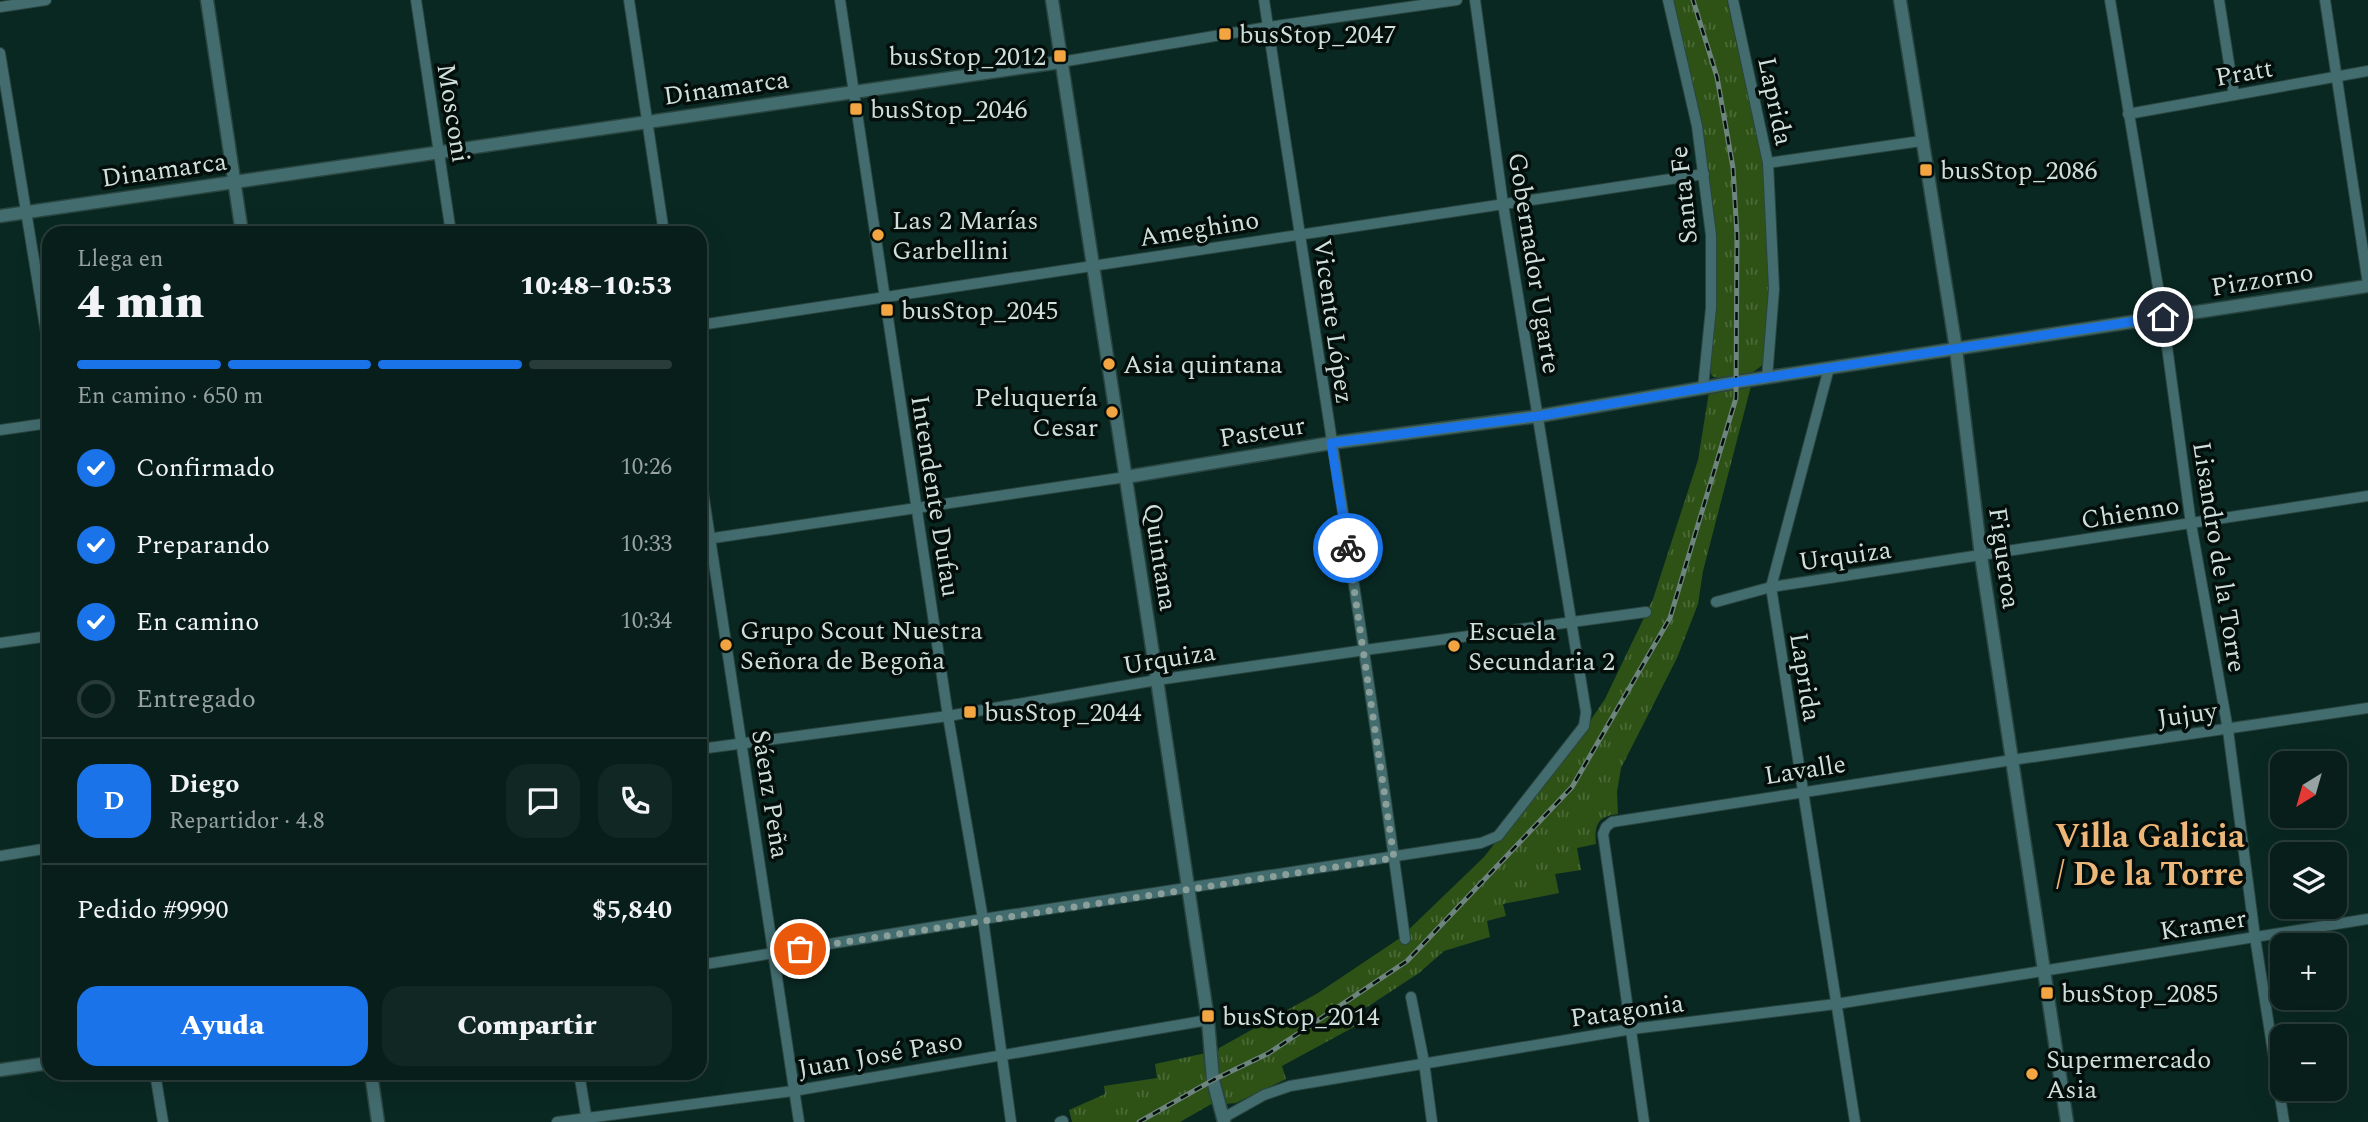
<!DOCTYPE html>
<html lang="es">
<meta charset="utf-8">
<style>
body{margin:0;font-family:Spectral,serif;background:#112723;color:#f1f3f6;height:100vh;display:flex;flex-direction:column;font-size:26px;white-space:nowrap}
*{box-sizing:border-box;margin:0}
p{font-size:23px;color:#98a2a2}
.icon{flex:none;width:38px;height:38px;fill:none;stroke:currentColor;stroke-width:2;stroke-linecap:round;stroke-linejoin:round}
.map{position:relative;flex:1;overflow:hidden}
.panel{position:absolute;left:42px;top:226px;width:665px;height:854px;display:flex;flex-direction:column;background:#081e1a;border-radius:21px;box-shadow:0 7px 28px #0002,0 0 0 2px #293c39}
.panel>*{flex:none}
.needle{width:46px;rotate:217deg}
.buttons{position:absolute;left:2270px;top:751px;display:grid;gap:14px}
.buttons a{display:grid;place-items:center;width:77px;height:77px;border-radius:14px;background:#081e1a;box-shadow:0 7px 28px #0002,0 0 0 2px #293c39;font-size:35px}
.pin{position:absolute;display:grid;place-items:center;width:60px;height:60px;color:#fff;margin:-30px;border:4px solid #fff;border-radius:50%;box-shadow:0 2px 7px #0007}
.courier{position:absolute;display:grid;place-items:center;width:70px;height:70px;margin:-35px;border:5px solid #1a73e8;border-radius:50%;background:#fff;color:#222;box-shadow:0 2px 9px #0007}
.headline em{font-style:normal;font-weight:800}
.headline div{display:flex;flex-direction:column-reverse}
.headline{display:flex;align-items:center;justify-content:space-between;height:119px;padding:0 35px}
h1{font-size:46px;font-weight:800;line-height:52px}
.bar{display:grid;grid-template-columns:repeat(4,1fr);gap:10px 7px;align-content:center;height:84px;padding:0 35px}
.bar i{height:9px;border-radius:5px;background:#293c39}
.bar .selected{background:#1a73e8}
.bar p{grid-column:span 4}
.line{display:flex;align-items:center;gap:18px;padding:0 35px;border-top:2px solid #293c39}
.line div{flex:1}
.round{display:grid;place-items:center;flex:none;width:74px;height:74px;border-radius:21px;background:#112723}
ol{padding:0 35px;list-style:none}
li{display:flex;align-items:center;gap:21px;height:77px}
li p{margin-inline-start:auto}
li .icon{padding:7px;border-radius:50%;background:#1a73e8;color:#fff;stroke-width:4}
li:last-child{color:#98a2a2}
li i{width:38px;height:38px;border:4px solid #293c39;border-radius:50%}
.button{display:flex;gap:14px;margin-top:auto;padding:14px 35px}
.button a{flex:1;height:80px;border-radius:21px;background:#1a73e8;color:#fff;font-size:28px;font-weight:800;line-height:80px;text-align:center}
.button a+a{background:#112723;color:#f1f3f6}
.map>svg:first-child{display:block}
.grass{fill:url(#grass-tufts)}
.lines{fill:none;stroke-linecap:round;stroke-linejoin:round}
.minor-casing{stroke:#2a4540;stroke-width:12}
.tertiary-casing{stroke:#2a4540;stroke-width:15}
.minor{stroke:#436c6f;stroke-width:10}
.tertiary{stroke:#436c6f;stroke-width:12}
.rail-casing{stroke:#6d847f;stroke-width:5}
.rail{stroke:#040e0b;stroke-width:2.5;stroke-dasharray:8;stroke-linecap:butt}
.done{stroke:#8a9f9a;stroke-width:7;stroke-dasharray:0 12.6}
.route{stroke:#1a73e8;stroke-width:9}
.poi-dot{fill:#f2a541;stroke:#040e0b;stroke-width:2.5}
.labels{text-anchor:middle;stroke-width:7;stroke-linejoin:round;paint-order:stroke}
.poi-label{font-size:26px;fill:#cfdfdb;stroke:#040e0b;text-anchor:start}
.street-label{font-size:26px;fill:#cfdfdb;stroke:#040e0b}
.district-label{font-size:33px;font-weight:bold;fill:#ecb779;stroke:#040e0b}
</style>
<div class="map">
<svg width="2368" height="1122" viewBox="0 0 2368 1122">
<defs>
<pattern id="grass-tufts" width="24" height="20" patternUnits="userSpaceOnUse" patternTransform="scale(1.75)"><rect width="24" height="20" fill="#2e5216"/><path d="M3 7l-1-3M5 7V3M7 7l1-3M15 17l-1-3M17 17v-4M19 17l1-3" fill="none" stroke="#4b6a37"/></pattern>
</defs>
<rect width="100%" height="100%" fill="#0a2822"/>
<g class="grass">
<path d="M1672,0H1727L1764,167L1769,288L1764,363C1753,376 1728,383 1712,376L1710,370L1713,337L1716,240L1707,163Z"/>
<path d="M1751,386L1703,571L1698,604L1677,658L1621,768L1617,792L1618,814C1598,816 1594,825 1596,844L1577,848L1581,870L1555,874L1559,893L1503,904L1506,916L1487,921L1490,937L1444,951L1419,973L1361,1011L1363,1022L1282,1066L1286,1079L1236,1103L1225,1104L1221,1100L1217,1056L1219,1048L1318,993L1400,938L1484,857L1586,727L1605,699L1653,599L1698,460L1709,392Z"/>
<path d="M1206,1053L1213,1103L1180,1122H1072L1069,1110L1105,1094L1104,1086L1157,1078L1155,1064Z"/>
</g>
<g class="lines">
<g class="minor-casing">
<g id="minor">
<path d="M416,0L451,233"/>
<path d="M629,0L664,233"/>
<path d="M840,0L948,716L983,919L1011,1122"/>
<path d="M1264,0C1311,313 1363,626 1405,939"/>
<path d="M1668,0L1697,126L1711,235V308L1703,388"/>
<path d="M1733,0L1768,163L1774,289L1767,378"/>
<path d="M2110,0L2163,317L2191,524L2228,730L2255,937L2284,1122"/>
<path d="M2219,0L2234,95"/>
<path d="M2325,0L2368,284"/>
<path d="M0,7L46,0"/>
<path d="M0,53L49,351"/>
<path d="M1061,62L1268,27L1457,0"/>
<path d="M2128,114L2368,71"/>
<path d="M1768,163L1921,141"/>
<path d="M700,325L1704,174"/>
<path d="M1829,368L1771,587L1855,1122"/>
<path d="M0,430L49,423"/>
<path d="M700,472L799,1122"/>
<path d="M700,540L1126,477"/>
<path d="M1716,602L1771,587L2368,496"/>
<path d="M0,643L49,636"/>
<path d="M700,749L948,716L1157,680L1365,650L1646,612"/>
<path d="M0,856L49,848"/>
<path d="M700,965L983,919L1481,843L1498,836L1584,726L1586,712L1503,204L1475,0"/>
<path d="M1411,997L1424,1062L1432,1122"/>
<path d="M155,1073L163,1122"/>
<path d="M579,1073L587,1121"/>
<path d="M1223,1118L1264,1095L1290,1086L1632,1029L1836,1004L2368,919"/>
<path d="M557,1122L793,1091L1208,1020"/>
<path d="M1060,1122L1063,1121"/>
<path d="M1644,1122L1603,834L1606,827L1612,822L2012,760L2368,708"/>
</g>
</g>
<g class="tertiary-casing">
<g id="tertiary">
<path d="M207,0L242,233"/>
<path d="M1052,0L1157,680L1208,1020L1213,1080L1224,1122"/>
<path d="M1900,0L1956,349L1981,556L2067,1122"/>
<path d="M0,216L1061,62"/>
<path d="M1126,477L1331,443L1539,416L1737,382L2368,286"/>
<path d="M0,1070L49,1063"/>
<path d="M371,1073L378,1122"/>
</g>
</g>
<use href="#minor" class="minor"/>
<use href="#tertiary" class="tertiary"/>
<g class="rail-casing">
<path id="rail" d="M1139,1122L1213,1080L1269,1053L1407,961L1572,787L1670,618L1736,398L1737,235L1733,168L1717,77L1693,0"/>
</g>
<use href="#rail" class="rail"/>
</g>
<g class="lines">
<path class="done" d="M800,949L1394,858L1348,548"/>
<path class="route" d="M1348,548L1331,443L1539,416L1737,382L2163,317"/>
</g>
<g class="poi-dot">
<rect x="1218" y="27" width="14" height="14" rx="3.5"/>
<rect x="1053" y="49" width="14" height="14" rx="3.5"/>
<rect x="849" y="102" width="14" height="14" rx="3.5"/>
<rect x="1919" y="163" width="14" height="14" rx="3.5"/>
<circle cx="878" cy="235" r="7"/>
<rect x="880" y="303" width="14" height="14" rx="3.5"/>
<circle cx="1109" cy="364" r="7"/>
<circle cx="1112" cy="412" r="7"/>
<circle cx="726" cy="645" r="7"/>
<circle cx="1454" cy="646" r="7"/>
<rect x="963" y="705" width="14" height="14" rx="3.5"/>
<rect x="2040" y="986" width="14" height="14" rx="3.5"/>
<rect x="1201" y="1009" width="14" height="14" rx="3.5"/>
<circle cx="2032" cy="1074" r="7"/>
</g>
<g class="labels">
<g class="poi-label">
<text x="1239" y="43">busStop_2047</text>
<text x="1046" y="65" text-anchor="end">busStop_2012</text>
<text x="870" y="118">busStop_2046</text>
<text x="1940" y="179">busStop_2086</text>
<text x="892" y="229">Las 2 Marías<tspan x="892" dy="30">Garbellini</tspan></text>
<text x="901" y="319">busStop_2045</text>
<text x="1123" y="373">Asia quintana</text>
<text x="1098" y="406" text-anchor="end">Peluquería<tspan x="1098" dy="30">Cesar</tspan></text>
<text x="740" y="639">Grupo Scout Nuestra<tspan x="740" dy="30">Señora de Begoña</tspan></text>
<text x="1468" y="640">Escuela<tspan x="1468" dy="30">Secundaria 2</tspan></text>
<text x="984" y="721">busStop_2044</text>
<text x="2061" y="1002">busStop_2085</text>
<text x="1222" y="1025">busStop_2014</text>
<text x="2046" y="1068">Supermercado<tspan x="2046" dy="30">Asia</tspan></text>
</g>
<g class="street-label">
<text transform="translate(2244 72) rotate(-10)" y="9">Pratt</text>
<text transform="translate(726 87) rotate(-8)" y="9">Dinamarca</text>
<text transform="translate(1776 101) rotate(78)" y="9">Laprida</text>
<text transform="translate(454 113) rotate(81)" y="9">Mosconi</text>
<text transform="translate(164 169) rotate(-8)" y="9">Dinamarca</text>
<text transform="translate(1683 195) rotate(-96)" y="9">Santa Fe</text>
<text transform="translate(1199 228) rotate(-9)" y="9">Ameghino</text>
<text transform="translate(1535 263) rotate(81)" y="9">Gobernador Ugarte</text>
<text transform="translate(2262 279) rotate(-9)" y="9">Pizzorno</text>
<text transform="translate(1334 321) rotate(82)" y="9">Vicente López</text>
<text transform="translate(1262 431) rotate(-9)" y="9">Pasteur</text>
<text transform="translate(936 496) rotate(81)" y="9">Intendente Dufau</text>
<text transform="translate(2130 512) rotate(-9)" y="9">Chienno</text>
<text transform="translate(1845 555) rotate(-8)" y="9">Urquiza</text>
<text transform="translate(1161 557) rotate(81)" y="9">Quintana</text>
<text transform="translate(2220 557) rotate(81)" y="9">Lisandro de la Torre</text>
<text transform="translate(2005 558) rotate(82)" y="9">Figueroa</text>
<text transform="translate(1169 658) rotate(-9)" y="9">Urquiza</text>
<text transform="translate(1806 677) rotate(81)" y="9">Laprida</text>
<text transform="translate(2187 714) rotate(-8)" y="9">Jujuy</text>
<text transform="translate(1805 769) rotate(-9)" y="9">Lavalle</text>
<text transform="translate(771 794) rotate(81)" y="9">Sáenz Peña</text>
<text transform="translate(2203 924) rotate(-9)" y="9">Kramer</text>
<text transform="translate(1627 1010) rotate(-8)" y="9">Patagonia</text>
<text transform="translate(880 1054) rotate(-10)" y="9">Juan José Paso</text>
</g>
<g class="district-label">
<text x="2150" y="847">Villa Galicia<tspan x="2150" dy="38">/ De la Torre</tspan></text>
</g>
</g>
</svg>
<div class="buttons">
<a><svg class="needle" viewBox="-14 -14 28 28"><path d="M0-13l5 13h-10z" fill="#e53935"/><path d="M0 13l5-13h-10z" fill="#98a2a2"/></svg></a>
<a><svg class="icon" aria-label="layers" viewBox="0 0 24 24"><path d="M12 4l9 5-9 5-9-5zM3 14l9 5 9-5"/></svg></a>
<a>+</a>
<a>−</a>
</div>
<div class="pin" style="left:800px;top:949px;background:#ea580c"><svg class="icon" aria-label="bag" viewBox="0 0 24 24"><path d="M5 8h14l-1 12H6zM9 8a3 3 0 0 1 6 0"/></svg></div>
<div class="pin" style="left:2163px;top:317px;background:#1f2937"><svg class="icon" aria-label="home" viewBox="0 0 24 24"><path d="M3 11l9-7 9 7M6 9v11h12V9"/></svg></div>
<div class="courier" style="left:1348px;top:548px"><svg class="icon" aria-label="bike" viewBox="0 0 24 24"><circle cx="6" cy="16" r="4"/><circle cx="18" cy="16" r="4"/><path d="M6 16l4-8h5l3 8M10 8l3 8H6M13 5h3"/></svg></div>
<section class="panel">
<div class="headline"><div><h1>4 min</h1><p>Llega en</p></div><em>10:48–10:53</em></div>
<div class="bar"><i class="selected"></i><i class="selected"></i><i class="selected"></i><i></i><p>En camino · 650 m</p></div>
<ol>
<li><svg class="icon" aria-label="check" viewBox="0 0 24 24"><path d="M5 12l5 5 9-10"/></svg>Confirmado<p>10:26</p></li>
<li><svg class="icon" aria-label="check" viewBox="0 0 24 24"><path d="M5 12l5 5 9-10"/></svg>Preparando<p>10:33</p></li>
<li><svg class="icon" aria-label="check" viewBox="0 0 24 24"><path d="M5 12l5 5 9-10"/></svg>En camino<p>10:34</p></li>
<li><i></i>Entregado</li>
</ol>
<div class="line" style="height:126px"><b class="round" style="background:#1a73e8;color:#fff">D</b><div><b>Diego</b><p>Repartidor · 4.8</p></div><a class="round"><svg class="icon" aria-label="chat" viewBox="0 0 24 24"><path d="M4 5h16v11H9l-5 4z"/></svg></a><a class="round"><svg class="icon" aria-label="phone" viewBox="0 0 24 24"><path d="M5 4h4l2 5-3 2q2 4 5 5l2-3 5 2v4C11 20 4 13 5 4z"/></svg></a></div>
<div class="line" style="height:91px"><div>Pedido #9990</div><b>$5,840</b></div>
<div class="button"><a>Ayuda</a><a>Compartir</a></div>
</section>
</div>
